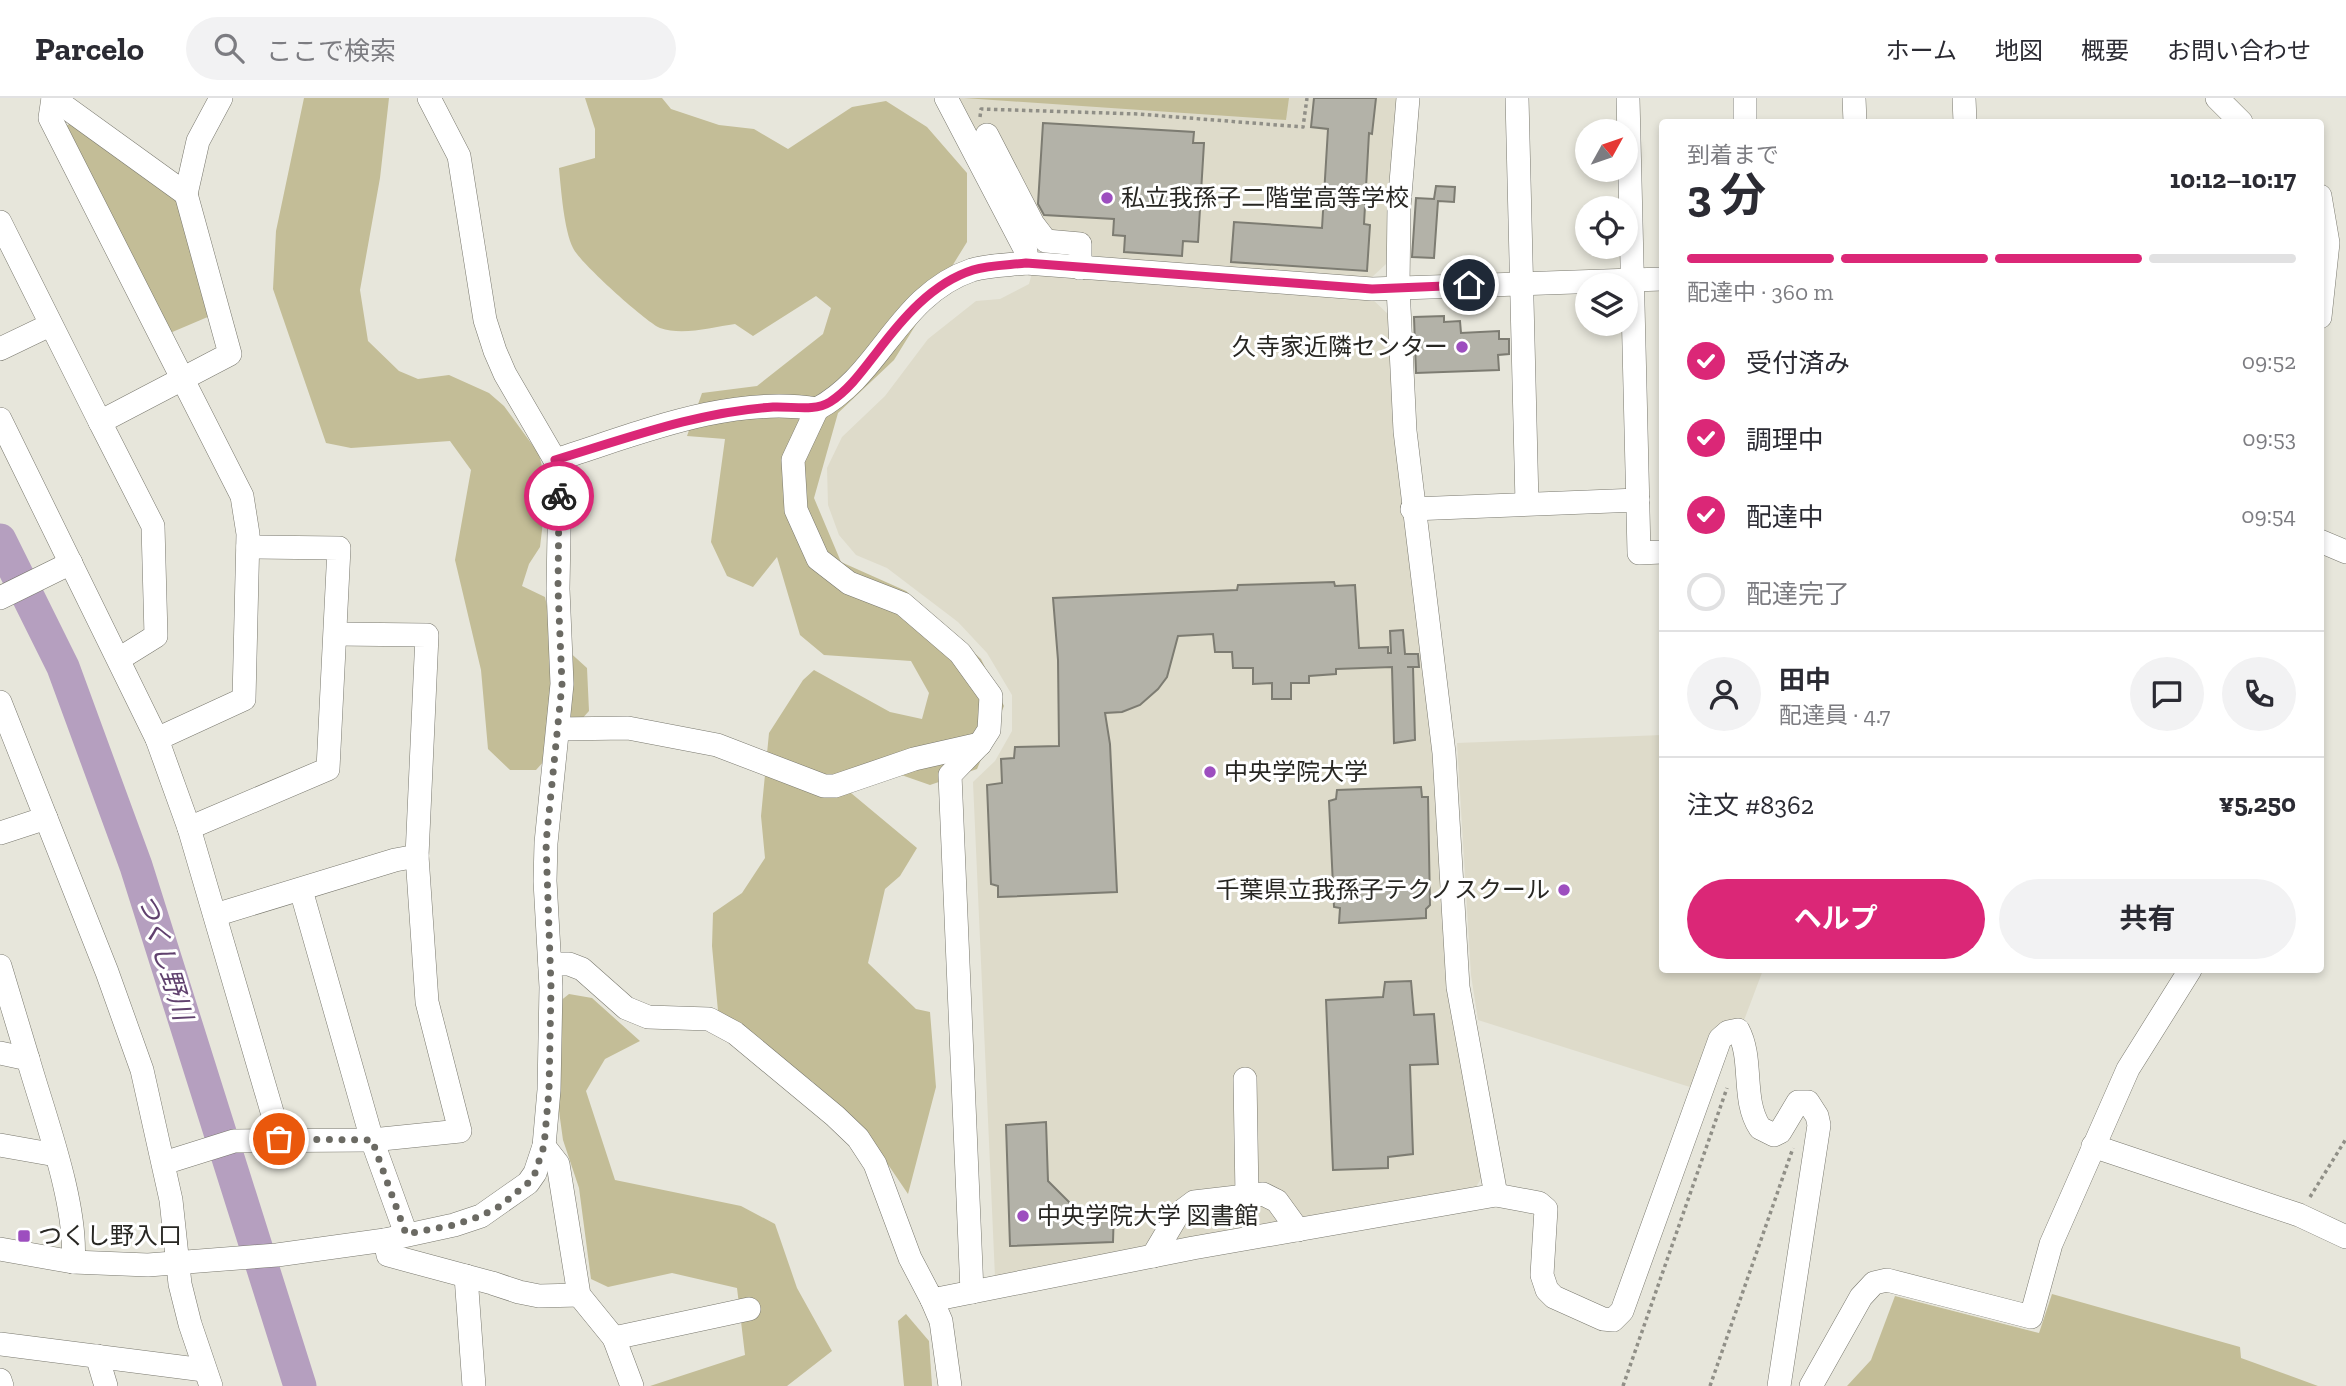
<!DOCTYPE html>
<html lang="ja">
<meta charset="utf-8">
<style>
body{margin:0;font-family:"Zilla Slab","Noto Sans JP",serif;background:#f2f2f3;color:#2b2b33;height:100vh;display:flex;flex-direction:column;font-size:26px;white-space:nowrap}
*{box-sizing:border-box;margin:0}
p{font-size:23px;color:#7c7c81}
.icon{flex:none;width:38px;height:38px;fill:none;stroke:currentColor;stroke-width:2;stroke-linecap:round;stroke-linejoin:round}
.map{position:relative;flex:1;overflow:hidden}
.sheet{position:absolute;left:1659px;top:21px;width:665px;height:854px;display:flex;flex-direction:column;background:#fff;border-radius:7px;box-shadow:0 4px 10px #0003}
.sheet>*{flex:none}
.needle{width:46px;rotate:50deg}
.buttons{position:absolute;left:1575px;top:21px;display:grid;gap:14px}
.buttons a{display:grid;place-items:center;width:63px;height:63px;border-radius:50%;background:#fff;box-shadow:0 4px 10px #0003;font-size:35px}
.pin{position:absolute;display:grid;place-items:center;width:60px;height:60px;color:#fff;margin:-30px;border:4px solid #fff;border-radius:50%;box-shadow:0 2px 7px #0007}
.courier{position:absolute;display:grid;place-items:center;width:70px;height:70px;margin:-35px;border:5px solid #db2777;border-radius:50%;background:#fff;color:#222;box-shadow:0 2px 9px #0007}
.overview em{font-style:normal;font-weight:700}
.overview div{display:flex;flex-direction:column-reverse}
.overview{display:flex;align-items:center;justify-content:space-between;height:119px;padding:0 28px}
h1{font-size:46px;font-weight:700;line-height:52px}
.bar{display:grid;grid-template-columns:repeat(4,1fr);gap:10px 7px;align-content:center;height:84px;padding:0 28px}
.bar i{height:9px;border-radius:5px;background:#e1e1e2}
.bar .active{background:#db2777}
.bar p{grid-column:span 4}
.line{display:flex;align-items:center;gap:18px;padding:0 28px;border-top:2px solid #e1e1e2}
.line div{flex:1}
.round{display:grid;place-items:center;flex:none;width:74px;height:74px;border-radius:37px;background:#f2f2f3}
ol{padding:0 28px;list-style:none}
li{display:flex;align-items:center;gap:21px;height:77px}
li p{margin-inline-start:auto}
li .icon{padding:7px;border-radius:50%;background:#db2777;color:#fff;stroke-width:4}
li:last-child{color:#7c7c81}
li i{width:38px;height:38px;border:4px solid #e1e1e2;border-radius:50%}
.cta{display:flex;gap:14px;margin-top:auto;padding:14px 28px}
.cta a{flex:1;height:80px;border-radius:42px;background:#db2777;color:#fff;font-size:28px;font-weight:700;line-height:80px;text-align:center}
.cta a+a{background:#f2f2f3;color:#2b2b33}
header{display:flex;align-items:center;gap:42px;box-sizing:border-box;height:98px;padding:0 35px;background:#fff;border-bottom:2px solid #e1e1e2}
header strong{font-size:33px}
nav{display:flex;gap:38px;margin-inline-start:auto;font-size:24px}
.search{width:490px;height:63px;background:#f2f2f3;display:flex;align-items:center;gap:18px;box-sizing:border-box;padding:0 24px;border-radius:38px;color:#7c7c81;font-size:26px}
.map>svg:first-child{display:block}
.built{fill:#dedbca}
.green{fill:#c3bd97}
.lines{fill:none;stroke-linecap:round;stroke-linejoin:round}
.river{stroke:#b59fbf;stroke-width:33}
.building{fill:#b3b2a8;stroke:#7d7c72;stroke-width:2}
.minor-casing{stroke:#79786e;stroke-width:24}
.path{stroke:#908f87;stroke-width:3.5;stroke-dasharray:3.5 3.5;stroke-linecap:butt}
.minor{stroke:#fff;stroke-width:23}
.done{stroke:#6b6a63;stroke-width:7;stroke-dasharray:0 12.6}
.route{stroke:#db2777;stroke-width:9}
.poi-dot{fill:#9d4ebf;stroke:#fff;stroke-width:2.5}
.labels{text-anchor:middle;stroke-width:6;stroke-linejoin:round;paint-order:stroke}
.poi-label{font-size:24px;fill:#282723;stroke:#fff;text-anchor:start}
.water-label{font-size:26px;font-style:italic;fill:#60416e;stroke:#fff}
</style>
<header>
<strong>Parcelo</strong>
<div class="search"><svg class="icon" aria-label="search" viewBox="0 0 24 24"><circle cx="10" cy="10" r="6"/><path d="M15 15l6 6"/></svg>ここで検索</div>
<nav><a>ホーム</a><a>地図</a><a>概要</a><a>お問い合わせ</a></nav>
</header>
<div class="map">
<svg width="2346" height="1288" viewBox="0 0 2346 1288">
<rect width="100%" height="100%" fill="#e7e6db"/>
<g class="built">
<path d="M958,0H1398L1386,166L1370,181L1040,159Z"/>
<path d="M1032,175L1369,198L1390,218L1415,499L1482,1079L1473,1094L995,1179L973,684L995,663L1012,633V597L987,555L958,524L887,470L856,457L839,437L828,407L827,370L842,339L885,298L928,241L976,203L1000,201L1029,186Z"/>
<path d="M1662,637V872H1763L1743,925L1693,990L1478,922L1471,877L1457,645Z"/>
</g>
<g class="green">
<path d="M304,0H389L380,80L360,192L368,243L399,273L418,281L449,277L489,295L504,308L539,356L547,390L540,449L529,466L522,488L545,499L554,540L587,570L589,613L536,672H510L488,651L481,572L455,462L471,372L450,343L351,350L326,345L273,191L276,133Z"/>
<path d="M585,0H662L671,11L719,27L754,31L788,51L852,9L886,3L927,29L967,75V144L894,262L838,315L814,400L841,464L906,493L981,561L1004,608L977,671L930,687L867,665L851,695L917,750L900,778L885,791L868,865L916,911L930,914L936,989L908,1096L889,1068L813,984L718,913L712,848L713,815L742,795L765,760L761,718L769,635L803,582L814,572L890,614L922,621L929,595L911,563L824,557L800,537L777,459L753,489L727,478L711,444L725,341L687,338L702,295L757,288L823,236L831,210L816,198L753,238L735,226C712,229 683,238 660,230C646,224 579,164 573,150C564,132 561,91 559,70L595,60V31Z"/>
<path d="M964,0H1289L1286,22Z"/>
<path d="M73,24L177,101L210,218L170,235L64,29Z"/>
<path d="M569,896L592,900L640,943L605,961L586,993L615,1082L741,1108L775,1126L797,1190L832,1253L787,1288H650L745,1257L737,1190L672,1175L608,1189L591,1181L579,1090L563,1042L558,1006L559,904Z"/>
<path d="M2052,1196L2240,1249L2241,1260L2318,1288H1847L1871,1262L1895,1198L2039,1235Z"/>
<path d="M906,1216L929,1243L932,1288H904L898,1223Z"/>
</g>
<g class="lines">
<path class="river" d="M0,442L63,569L136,768L300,1288"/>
</g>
<g class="building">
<path d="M1314,0H1376L1372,36L1369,35L1364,126L1370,127L1367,173L1231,164L1234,124L1322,130L1328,31L1311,29Z"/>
<path d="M1043,25L1194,34L1193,45H1204L1198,144L1183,143L1182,158L1124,154L1125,138L1113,137L1114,121L1044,117L1038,106Z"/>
<path d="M1436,88L1455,89L1454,104L1438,103L1434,160L1412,159L1416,100L1434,101Z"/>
<path d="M1444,218V224L1460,223L1461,235L1499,233V241H1509V256L1498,257L1499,272L1416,275L1414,219Z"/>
<path d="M1334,484L1335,488L1355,487L1359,550L1388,549V555H1391L1390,533L1403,532L1405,556H1418L1419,569H1407H1413L1415,642L1394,645L1392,569L1336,571V576L1309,578V585H1291V601H1272V585L1253,586V570H1233L1232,554H1215L1213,536L1178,538L1167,579L1158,591L1140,607L1122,614L1105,615L1110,646L1117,794L998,799V788L991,786L987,687L1002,685L1001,661L1014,660L1015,649L1059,648L1058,562L1053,500L1237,492L1238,487Z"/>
<path d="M1421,689L1422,699H1428L1430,807L1426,811V820L1339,825L1340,810L1334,809L1329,703L1336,701L1337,692Z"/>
<path d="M1411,883L1414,917L1434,916L1438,966L1410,967L1413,1056L1388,1059V1070L1333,1072L1326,902L1383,899L1385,884Z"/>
<path d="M1046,1024L1048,1083L1076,1111L1114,1110L1113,1144L1010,1148L1006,1027Z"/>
</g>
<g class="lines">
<g class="minor-casing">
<g id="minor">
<path d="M53,0L50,20L242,398L248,436L244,601L157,641"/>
<path d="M53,0L186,96L198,43L221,0"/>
<path d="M1517,0L1527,405"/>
<path d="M1628,0L1639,455L1662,454"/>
<path d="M1745,0V24"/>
<path d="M1854,0L1855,24"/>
<path d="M1964,0L1965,24"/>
<path d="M2217,0L2241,24"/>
<path d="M987,37L1033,126L1046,143L1080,146V170"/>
<path d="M2320,98L2328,145L2320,219"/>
<path d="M0,124L100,324"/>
<path d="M1026,165L1372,191L1662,181"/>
<path d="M0,251L50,227"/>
<path d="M817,311L793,362L796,412L818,461L849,485L903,506L960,555L991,598L989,632L980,646L950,677L972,1194"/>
<path d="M0,321L157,641L189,730L280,1041"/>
<path d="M555,362C638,336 729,297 817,311C881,277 898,197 972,172C989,167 1009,167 1026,165V153L946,0"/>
<path d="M1412,411L1638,402"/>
<path d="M2320,443L2346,454"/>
<path d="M0,500L71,465"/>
<path d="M119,561L156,538L153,428L100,324L230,256L186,96"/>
<path d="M0,604L107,874L142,972L171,1102L180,1186L190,1226L211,1288"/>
<path d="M559,631L628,630L717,647L824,688H835L914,661L980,646"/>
<path d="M189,730L328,671L339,450L248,449"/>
<path d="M0,735L46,720"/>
<path d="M301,792L372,1042L406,1136"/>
<path d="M215,817L395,762L417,758"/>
<path d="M550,866H569L582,871L626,910L648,919L709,921L735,935L835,1018L858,1040L875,1066L910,1160L932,1202L1193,1150L1496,1097L1458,889L1444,655L1405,333L1398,189L1399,109L1408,0"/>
<path d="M0,868L28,961"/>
<path d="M0,955L28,961C44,1017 78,1107 73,1164"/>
<path d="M1245,981L1247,1098"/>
<path d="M0,1047L56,1057"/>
<path d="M544,1048L558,1066L579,1197L614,1240L632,1288"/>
<path d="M2093,1048L2299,1117L2346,1139"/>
<path d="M164,1065L234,1043L372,1042L460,1033L427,904L417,758L427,537L336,536"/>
<path d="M1496,1097L1539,1105L1546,1111L1542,1177L1547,1192L1554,1199L1603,1221L1613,1222L1622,1213L1720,941L1728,934L1738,932C1754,962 1741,1001 1760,1030L1774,1037L1780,1034L1798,1004H1808L1817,1018L1819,1027L1779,1288"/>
<path d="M385,1142L388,1157L492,1185L519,1194L539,1198L579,1197"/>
<path d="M0,1151L73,1164L148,1167L277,1157L385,1142L454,1127L481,1118L528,1085L535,1075L544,1048L549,992L551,889L545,783L546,745L562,586L558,491L560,379L555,362L505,276L495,253L485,222L459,58L429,0"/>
<path d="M1153,1158L1178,1116L1194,1104L1263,1096L1277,1103L1298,1132"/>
<path d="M466,1178L474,1288"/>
<path d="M932,1202L941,1223L950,1288"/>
<path d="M614,1240L749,1211"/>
<path d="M0,1246L204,1272"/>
<path d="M97,1258L106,1288"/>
<path d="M0,1282L2,1288"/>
<path d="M1811,1288L1861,1199L1874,1185L1887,1182L2031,1219L2051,1146L2128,971L2190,872"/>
</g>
</g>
<g class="path">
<path d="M980,19L981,11L1138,16L1303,29L1307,0"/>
<path d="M2310,1099L2346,1041"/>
<path d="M1623,1288L1727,990"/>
<path d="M1710,1288L1793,1050"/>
</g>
<use href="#minor" class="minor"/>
</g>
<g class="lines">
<path class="done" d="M279,1041L372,1042L406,1136L454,1127L481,1118L500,1108L528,1085L535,1075L544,1048L549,992L551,889L546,745L562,586L558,491L559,398"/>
<path class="route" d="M559,398V379L555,362C628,340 697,314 773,309C792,308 814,314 830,304C849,292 863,272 877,254C902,221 932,185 973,172C989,167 1009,167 1026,165L1372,191L1469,187"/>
</g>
<g class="poi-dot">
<circle cx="1107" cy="100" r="7"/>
<circle cx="1462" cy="249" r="7"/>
<circle cx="1210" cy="674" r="7"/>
<circle cx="1564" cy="792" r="7"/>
<circle cx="1023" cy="1118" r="7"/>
<rect x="17" y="1131" width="14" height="14" rx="3.5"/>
</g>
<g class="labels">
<g class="poi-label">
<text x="1121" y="108">私立我孫子二階堂高等学校</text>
<text x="1448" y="257" text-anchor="end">久寺家近隣センター</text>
<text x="1224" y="682">中央学院大学</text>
<text x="1550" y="800" text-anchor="end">千葉県立我孫子テクノスクール</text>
<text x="1037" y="1126">中央学院大学 図書館</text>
<text x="38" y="1146">つくし野入口</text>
</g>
<g class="water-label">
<text transform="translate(165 859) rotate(73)" y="9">つくし野川</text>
</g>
</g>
</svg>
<div class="buttons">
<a><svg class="needle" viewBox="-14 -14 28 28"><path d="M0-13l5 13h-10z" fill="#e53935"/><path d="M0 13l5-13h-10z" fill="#7c7c81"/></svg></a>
<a><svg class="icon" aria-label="locate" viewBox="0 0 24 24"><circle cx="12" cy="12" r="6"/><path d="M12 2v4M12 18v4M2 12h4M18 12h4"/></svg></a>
<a><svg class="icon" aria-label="layers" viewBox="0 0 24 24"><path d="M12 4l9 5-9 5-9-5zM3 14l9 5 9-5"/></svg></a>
</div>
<div class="pin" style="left:279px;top:1041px;background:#ea580c"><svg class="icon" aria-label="bag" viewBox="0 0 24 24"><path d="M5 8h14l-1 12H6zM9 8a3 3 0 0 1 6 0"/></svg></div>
<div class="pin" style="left:1469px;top:187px;background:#1f2937"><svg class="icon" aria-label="home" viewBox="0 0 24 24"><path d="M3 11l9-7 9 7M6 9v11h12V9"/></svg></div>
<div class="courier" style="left:559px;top:398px"><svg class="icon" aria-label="bike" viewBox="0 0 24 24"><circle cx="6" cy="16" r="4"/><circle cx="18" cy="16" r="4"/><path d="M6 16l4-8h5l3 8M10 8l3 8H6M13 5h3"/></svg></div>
<section class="sheet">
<div class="overview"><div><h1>3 分</h1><p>到着まで</p></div><em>10:12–10:17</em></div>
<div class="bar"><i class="active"></i><i class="active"></i><i class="active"></i><i></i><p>配達中 · 360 m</p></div>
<ol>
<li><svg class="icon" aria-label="check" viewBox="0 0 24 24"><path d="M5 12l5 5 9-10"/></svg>受付済み<p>09:52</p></li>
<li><svg class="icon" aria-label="check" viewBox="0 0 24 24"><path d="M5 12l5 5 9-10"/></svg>調理中<p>09:53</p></li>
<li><svg class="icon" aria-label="check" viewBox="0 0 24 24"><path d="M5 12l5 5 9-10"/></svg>配達中<p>09:54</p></li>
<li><i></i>配達完了</li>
</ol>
<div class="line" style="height:126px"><a class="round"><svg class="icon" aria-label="person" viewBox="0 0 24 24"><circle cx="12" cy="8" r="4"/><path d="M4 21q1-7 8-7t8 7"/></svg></a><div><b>田中</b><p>配達員 · 4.7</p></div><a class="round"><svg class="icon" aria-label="chat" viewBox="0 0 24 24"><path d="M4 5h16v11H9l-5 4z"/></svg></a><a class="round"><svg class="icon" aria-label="phone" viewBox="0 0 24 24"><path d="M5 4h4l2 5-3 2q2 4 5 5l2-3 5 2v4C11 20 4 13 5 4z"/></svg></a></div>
<div class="line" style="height:91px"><div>注文 #8362</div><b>¥5,250</b></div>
<div class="cta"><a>ヘルプ</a><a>共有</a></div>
</section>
</div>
